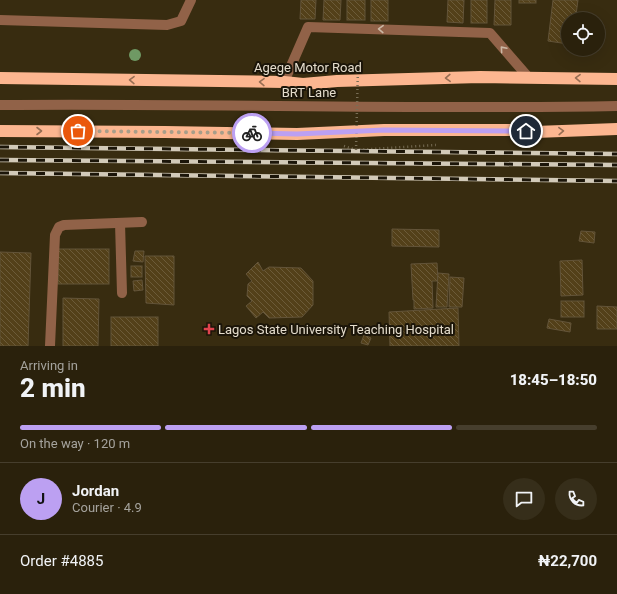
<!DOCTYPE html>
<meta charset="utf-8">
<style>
body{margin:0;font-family:Roboto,sans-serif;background:#362e1a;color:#f1f3f6;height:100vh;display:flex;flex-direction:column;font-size:15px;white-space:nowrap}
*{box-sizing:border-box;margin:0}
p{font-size:13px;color:#a5a39d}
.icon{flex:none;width:22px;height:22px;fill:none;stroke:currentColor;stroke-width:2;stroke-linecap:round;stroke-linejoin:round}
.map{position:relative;height:346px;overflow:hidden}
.sheet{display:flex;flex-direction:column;background:#2a210c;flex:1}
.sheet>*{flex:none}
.tools{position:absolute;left:561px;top:12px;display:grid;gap:8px}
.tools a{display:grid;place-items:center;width:44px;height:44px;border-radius:50%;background:#2a210c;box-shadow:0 4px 16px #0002,0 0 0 1px #463e2d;font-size:20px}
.pin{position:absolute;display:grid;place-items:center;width:34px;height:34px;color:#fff;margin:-17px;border:2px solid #fff;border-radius:50%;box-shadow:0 1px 4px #0007}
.courier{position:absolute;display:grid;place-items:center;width:40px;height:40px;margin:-20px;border:3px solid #bca0f2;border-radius:50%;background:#fff;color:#222;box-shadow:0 1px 5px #0007}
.headline em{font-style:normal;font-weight:800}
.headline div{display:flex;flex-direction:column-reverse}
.headline{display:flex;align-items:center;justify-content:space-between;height:68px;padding:0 20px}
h1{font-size:26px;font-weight:800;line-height:30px}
.bar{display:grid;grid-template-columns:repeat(4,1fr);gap:6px 4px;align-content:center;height:48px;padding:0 20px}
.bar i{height:5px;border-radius:3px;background:#463e2d}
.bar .on{background:#bca0f2}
.bar p{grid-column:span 4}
.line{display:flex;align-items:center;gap:10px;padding:0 20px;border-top:1px solid #463e2d}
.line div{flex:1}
.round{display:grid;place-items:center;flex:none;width:42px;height:42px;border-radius:21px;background:#362e1a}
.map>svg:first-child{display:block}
.building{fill:url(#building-back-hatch);stroke:#635439}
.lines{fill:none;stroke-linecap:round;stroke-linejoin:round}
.path{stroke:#786e56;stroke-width:2.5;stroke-dasharray:1 3;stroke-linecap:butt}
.minor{stroke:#916248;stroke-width:10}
.highway{stroke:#fcb690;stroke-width:12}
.rail-casing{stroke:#d2cab9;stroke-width:4.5}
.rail{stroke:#1b1509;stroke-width:3;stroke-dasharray:9;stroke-linecap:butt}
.path-bridge{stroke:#786e56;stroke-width:2.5;stroke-dasharray:1 3;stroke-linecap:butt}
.tree{fill:#6f9964}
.oneway{stroke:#cbb7a4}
.oneway2{stroke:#976e53}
.done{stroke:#a89e8a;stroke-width:4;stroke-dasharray:0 7.2}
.route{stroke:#bca0f2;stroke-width:5}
.health-dot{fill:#e0444e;stroke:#1b1509;stroke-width:1.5}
.labels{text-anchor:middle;stroke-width:4;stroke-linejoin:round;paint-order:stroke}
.street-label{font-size:13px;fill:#e4dccc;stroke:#1b1509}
.poi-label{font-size:13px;fill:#e4dccc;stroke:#1b1509;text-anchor:start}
</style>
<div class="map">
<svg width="617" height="346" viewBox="0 0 617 346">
<defs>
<pattern id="building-back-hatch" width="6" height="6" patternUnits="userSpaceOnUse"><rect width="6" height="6" fill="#534019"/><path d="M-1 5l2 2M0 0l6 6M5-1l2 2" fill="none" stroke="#6c5b39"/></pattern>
</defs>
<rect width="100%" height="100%" fill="#382c10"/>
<g class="building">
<path d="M301,0H316L315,19H300Z"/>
<path d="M324,0H341L340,20H323Z"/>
<rect x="347" y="0" width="18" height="20"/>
<rect x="371" y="0" width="17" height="21"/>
<path d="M448,0H464L463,23L447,22Z"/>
<rect x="471" y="0" width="16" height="23"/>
<path d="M495,0H511V25H494Z"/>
<rect x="519" y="0" width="17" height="3"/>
<path d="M553,0H578L576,15H572L571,19H568V44L548,41Z"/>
<path d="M392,229L439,230V247L392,246Z"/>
<path d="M581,231L595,232L594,243L579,241Z"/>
<rect x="58" y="249" width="51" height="35"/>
<path d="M135,251H144L143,262L133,261Z"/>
<path d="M0,252L31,253L28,346H0Z"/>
<path d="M145,256H174V305L146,303Z"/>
<path d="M582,260L583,295L561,296L560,261Z"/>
<path d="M258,262L263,271L269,267L301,268L313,281V305L302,317L269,318L263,312L256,318L246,306L252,301L247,296L248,284L252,281L246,274Z"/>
<path d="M437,263L438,281H432L433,308L414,309V300H413L411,264Z"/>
<rect x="131" y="266" width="11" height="11"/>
<path d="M438,273L449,274L447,307H436Z"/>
<path d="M450,277L464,278L462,307H449Z"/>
<path d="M142,280L143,290L134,291L133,281Z"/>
<path d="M63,298L99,299L98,346H63Z"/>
<rect x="561" y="301" width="23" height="16"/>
<path d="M597,306L617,307V329H597Z"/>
<path d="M458,308L459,346H390L389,312Z"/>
<rect x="111" y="317" width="47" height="29"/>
<path d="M549,319L571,323L570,332L547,328Z"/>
<path d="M364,335L371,338L368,345L361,343Z"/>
</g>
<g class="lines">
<path class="path" d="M344,146L356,150L436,145"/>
<g class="minor">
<path d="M0,20L167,25L181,21L191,0"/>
<path d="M284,82L308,27L490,33L529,78"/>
<path d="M0,105C206,103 411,110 617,106"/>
<path d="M120,223L122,293"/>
<path d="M50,346L55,235L59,227L64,225L142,222"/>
</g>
<g class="highway">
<path d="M0,78L284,82L303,84L337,81L480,77L617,79"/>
<path d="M0,131L165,132L297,134L384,130H517L535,132L617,129"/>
</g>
<g class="rail-casing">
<g id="rail">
<path d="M0,147L617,154"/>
<path d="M0,160L617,165"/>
<path d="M0,173L617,181"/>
</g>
</g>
<use href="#rail" class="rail"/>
<path class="path-bridge" d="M356,150L358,66"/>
</g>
<circle class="tree" cx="135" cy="55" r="6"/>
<defs><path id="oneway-chevron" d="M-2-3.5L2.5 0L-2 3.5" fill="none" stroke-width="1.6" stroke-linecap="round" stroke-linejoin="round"/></defs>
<g class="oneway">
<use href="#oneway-chevron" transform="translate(381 29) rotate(-178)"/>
<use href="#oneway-chevron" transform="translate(503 49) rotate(-131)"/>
</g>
<g class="oneway2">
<use href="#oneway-chevron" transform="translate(448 78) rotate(178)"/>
<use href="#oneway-chevron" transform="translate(578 78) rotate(-179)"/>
<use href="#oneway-chevron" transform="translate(132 80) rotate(-179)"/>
<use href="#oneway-chevron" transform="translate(262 82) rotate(-179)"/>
<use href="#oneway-chevron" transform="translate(39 131)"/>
<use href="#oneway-chevron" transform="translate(561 131) rotate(-2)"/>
</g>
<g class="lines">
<path class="done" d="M78,131L252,133"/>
<path class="route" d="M252,133L297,134L384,130L526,131"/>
</g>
<path class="health-dot" d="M207 323h4v4h4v4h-4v4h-4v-4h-4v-4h4z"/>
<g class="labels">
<g class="street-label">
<text x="308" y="72">Agege Motor Road</text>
<text x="309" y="97">BRT Lane</text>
</g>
<g class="poi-label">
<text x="218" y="334">Lagos State University Teaching Hospital</text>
</g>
</g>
</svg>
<div class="tools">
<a><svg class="icon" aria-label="locate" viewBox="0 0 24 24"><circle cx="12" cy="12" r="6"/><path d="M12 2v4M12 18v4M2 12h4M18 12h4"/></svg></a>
</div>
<div class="pin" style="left:78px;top:131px;background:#ea580c"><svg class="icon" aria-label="bag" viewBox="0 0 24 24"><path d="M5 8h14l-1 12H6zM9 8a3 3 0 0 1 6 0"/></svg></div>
<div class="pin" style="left:526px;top:131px;background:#1f2937"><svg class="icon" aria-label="home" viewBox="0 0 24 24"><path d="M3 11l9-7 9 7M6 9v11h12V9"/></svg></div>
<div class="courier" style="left:252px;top:133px"><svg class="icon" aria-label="bike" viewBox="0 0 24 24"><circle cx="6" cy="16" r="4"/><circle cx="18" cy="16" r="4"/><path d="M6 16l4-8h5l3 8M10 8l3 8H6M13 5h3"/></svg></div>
</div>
<section class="sheet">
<div class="headline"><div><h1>2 min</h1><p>Arriving in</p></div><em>18:45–18:50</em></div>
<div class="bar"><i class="on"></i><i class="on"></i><i class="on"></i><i></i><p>On the way · 120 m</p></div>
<div class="line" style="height:72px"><b class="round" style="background:#bca0f2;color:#111">J</b><div><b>Jordan</b><p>Courier · 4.9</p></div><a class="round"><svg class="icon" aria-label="chat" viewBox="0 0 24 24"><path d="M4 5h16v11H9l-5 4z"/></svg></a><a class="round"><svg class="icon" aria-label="phone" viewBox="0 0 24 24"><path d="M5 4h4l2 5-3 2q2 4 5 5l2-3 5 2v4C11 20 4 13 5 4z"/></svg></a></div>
<div class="line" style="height:52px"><div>Order #4885</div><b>₦22,700</b></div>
</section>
